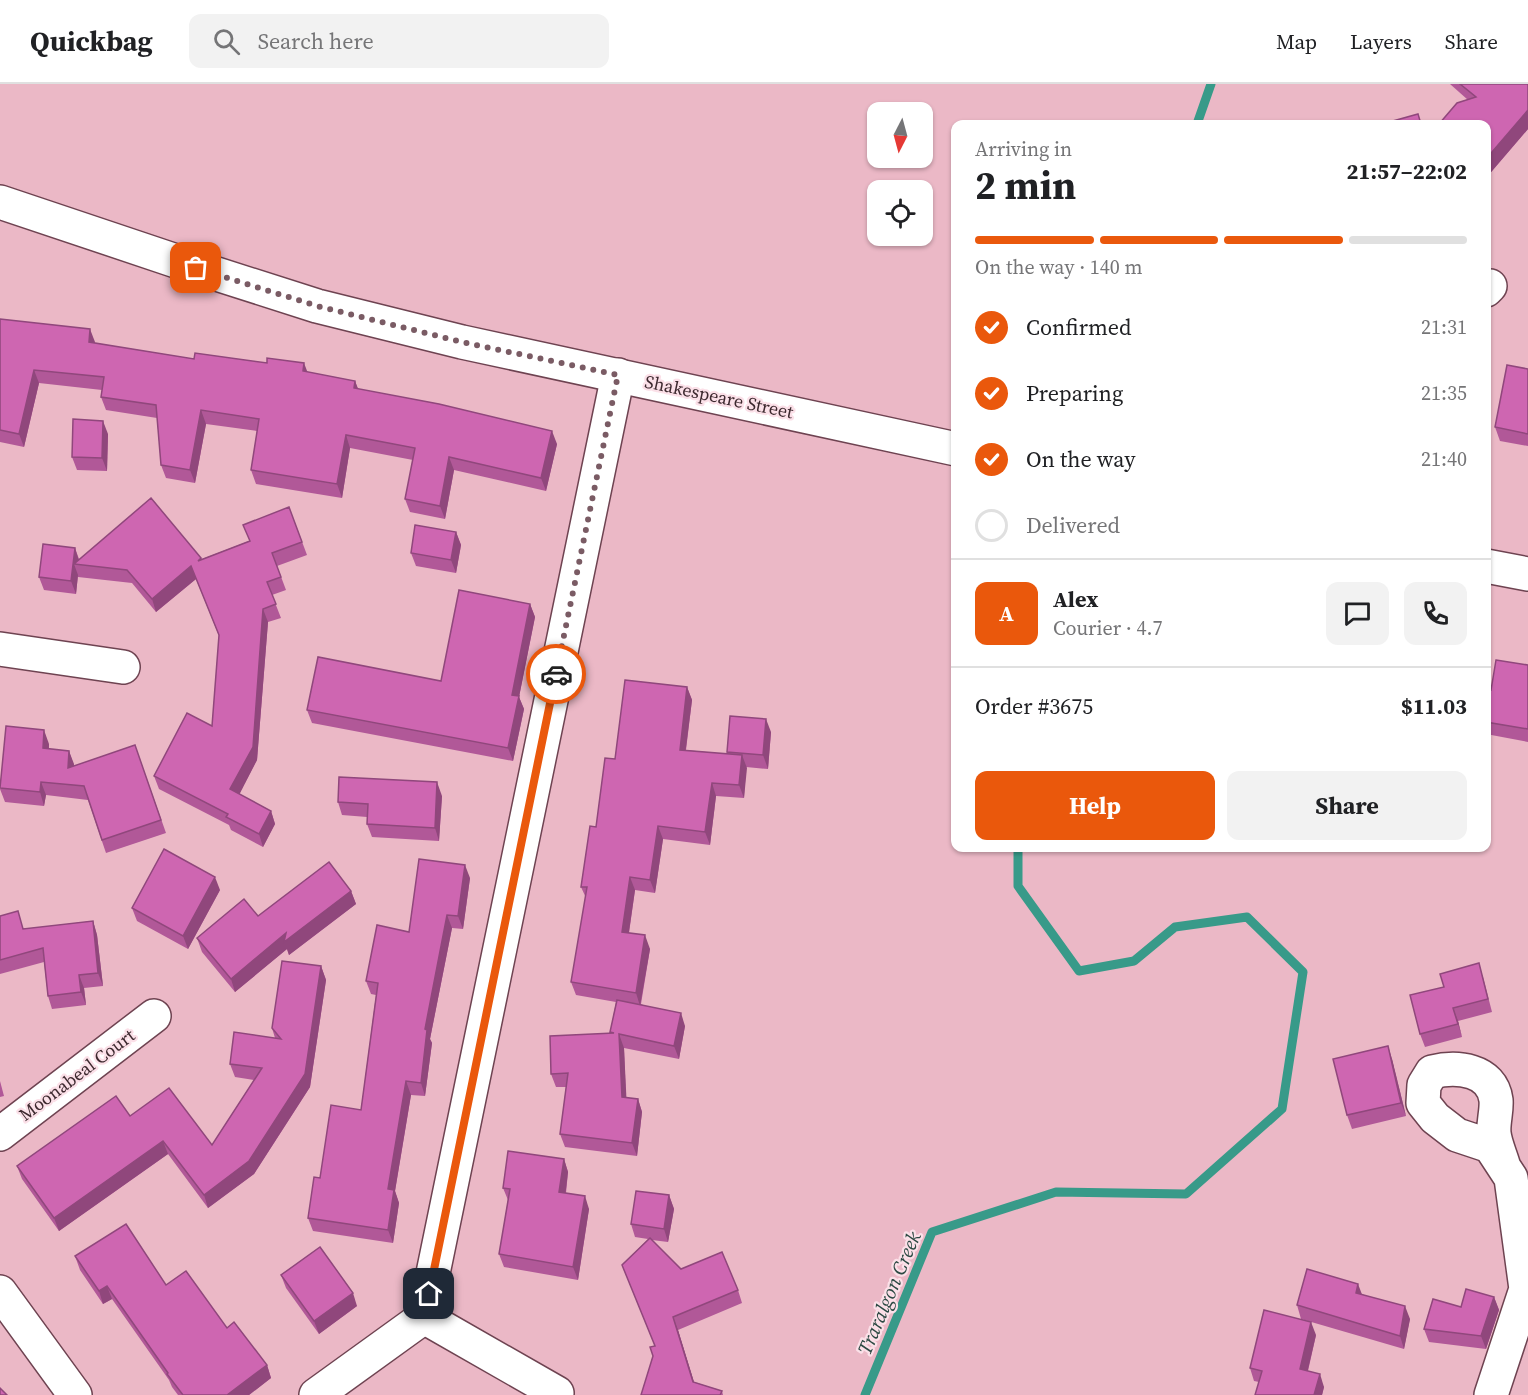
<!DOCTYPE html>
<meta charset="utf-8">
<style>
body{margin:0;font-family:"Source Serif 4",serif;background:#f2f2f2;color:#202124;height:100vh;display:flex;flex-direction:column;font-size:22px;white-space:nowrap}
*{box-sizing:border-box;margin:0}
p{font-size:20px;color:#757577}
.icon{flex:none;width:33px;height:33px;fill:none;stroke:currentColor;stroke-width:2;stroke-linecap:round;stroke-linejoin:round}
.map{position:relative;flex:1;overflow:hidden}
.drawer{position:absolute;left:951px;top:36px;width:540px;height:732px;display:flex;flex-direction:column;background:#fff;border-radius:12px;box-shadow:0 2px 4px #0004}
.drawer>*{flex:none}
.needle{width:39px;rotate:186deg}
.buttons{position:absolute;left:867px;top:18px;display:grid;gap:12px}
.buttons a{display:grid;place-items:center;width:66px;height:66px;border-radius:12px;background:#fff;box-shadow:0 2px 4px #0004;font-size:30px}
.pin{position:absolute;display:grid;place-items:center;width:51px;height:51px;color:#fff;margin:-26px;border-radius:12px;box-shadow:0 3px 9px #0006}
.courier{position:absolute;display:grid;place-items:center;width:60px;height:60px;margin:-30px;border:4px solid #ea580c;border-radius:50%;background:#fff;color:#222;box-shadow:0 2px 8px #0007}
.overview em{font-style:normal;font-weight:700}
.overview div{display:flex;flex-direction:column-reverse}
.overview{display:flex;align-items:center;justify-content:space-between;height:102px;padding:0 24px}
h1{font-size:39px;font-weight:700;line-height:45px}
.bar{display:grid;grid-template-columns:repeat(4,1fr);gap:9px 6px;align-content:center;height:72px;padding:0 24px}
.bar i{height:8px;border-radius:4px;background:#e0e0e0}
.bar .selected{background:#ea580c}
.bar p{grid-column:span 4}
.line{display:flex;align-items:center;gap:15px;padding:0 24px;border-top:2px solid #e0e0e0}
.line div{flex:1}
.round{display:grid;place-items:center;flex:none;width:63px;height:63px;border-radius:12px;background:#f2f2f2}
ol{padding:0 24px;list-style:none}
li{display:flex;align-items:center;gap:18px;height:66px}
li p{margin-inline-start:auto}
li .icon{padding:6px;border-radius:50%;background:#ea580c;color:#fff;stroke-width:4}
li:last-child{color:#757577}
li i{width:33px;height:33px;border:3px solid #e0e0e0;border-radius:50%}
.action{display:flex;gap:12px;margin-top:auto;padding:12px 24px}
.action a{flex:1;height:69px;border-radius:12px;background:#ea580c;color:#fff;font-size:24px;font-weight:700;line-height:69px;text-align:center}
.action a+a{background:#f2f2f2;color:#202124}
header{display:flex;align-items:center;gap:36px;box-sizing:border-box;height:84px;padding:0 30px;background:#fff;border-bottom:2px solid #e0e0e0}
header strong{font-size:28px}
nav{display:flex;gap:33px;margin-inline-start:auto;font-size:21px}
.search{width:420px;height:54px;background:#f2f2f2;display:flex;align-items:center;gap:15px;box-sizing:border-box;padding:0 21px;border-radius:12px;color:#757577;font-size:22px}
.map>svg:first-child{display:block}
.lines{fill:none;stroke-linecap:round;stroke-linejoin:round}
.stream{stroke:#389a89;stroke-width:9}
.minor-casing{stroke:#6e4351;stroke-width:36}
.major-casing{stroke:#6e4351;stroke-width:36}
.minor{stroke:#fff;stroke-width:33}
.major{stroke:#fff;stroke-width:33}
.wall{fill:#b15898}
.shaded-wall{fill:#90477c}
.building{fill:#ce66b1;stroke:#90477c;stroke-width:1.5}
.done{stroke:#7a5b64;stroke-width:6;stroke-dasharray:0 10.8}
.route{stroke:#ea580c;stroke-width:8}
.labels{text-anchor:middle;stroke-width:4.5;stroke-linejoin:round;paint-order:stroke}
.street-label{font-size:18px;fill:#3d292f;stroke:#fbe0e8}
.water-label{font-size:20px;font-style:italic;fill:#2c4943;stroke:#fbe0e8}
</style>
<header>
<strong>Quickbag</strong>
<div class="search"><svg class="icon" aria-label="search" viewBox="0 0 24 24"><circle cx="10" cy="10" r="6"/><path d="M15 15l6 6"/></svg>Search here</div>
<nav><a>Map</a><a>Layers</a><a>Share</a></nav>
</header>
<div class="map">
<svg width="1528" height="1311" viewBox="0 0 1528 1311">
<rect width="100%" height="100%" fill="#ebb8c6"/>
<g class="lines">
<g class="stream">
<path d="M1197,40L1211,0"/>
<path d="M865,1311L932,1148L1056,1108L1186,1110L1282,1025L1303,888L1247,833L1175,843L1134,877L1079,887L1018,802V764"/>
</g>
<g class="minor-casing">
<g id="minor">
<path d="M1486,206L1490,202"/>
<path d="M0,565L123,583"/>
<path d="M0,1050L154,932"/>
<path d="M0,1208L75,1311"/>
<path d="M424,1233L557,1309"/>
<path d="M316,1311L424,1233L618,291"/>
<path d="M1491,1311L1526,1205L1511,1094L1490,1062L1457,1051L1435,1034L1423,1019L1424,1001L1432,988C1457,982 1492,985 1496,1016C1497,1027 1493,1038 1494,1049C1495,1059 1500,1070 1503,1080"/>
</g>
</g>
<g class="major-casing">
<g id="major">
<path d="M0,118L176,177L317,222L462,258L956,365"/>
<path d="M1486,482L1528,490"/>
</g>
</g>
<use href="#minor" class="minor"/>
<use href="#major" class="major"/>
</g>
<g class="wall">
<path d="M1450,0H1528V45L1486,94V40L1468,16Z"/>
<path d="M0,235L95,259L194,275L307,288L355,297L358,305L557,360L546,407L454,386L445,435L410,428L405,415L413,376L350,364L342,414L256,400L251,386L257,347L206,340L195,399L166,394L161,381L157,334L106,326L101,313L102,306L39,299L24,363L0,358Z"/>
<path d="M1528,285V362L1500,357L1495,343Z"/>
<path d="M108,350L107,387L77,386L72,373Z"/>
<path d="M289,423L307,471L277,482L286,506L272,511L281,534L268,538L257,676L239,710L271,727L275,740L263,763L231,746L229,741L159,705L154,692L212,642L219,552L196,495L156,528L132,499L78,493V491L76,510L44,506L39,493L75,464L79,475L201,474L202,475L249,457Z"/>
<path d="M456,448L461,461L456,489L416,482L411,469Z"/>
<path d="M530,520L535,533L519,613L524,625L513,677L312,639L307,626L441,597Z"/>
<path d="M1528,581V658L1486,650V605L1491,606Z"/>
<path d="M687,603L692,616L686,666L727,670V668L771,648L768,685L746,683L744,714L716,712L710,761L663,755L655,809L635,806L629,849L650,865L641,920L685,942L679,975L624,964L626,1014L638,1015L642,1028L637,1072L565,1063L560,1050L566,1003H556L551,990L610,949L616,918L576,911L571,898L586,814L581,803L596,743L615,675Z"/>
<path d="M49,660V665L69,667L74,682L135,661L166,749L106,769L88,716L46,711L44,722L5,718L0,705Z"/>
<path d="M442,712L439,757L372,753L367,740V733L342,731L338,718Z"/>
<path d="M470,794L463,845L452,844L430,955L432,959L425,1012L411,1011L395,1107L399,1119L393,1159L313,1147L308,1134L320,1094L361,1026L376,911L371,910L366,897L409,848Z"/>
<path d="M220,806L188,865L137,837L132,824Z"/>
<path d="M351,807L356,820L289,871L287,865L235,908L202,868L197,854L258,832Z"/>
<path d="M0,832L24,845L93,837L97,851L103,902L84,904L86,921L52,925L48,912L44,878L0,890Z"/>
<path d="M321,882L326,896L310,1003L254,1090L208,1124L168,1070L59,1147L22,1095L17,1082L130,1032L212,1061L254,996L235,993L230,980L275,954L272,944Z"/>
<path d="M1483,893L1492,928L1458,937L1462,953L1425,963L1420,950Z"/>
<path d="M1392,975L1406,1032L1352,1045L1347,1031Z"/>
<path d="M0,997L4,1012L0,1013Z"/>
<path d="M564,1075L568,1088L566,1109L589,1125L578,1196L504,1183L499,1170L508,1116L503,1104Z"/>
<path d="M669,1111L674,1125L668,1158L652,1156L681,1185L738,1206L742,1219L678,1246L694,1298L722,1307L723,1311H641L653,1272L655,1262L622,1181L648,1155L635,1153L631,1140Z"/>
<path d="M75,1172L166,1201L227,1244L267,1281L271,1294L249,1311H178L172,1303L169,1296L112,1215L103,1220L80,1186Z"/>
<path d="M281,1191L357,1222L319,1250L286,1204Z"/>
<path d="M1362,1210L1410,1235L1404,1265L1301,1235L1297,1221Z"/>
<path d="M1494,1213L1499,1226L1486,1265L1429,1258L1424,1245L1461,1223Z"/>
<path d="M1316,1251L1308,1287L1324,1303L1322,1311H1255L1259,1298L1254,1297L1250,1284Z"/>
</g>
<g class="shaded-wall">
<path d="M1528,26V45L1486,94V75Z"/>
<path d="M90,245L95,258L94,271L89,258Z"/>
<path d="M304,279L309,292L303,287Z"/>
<path d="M34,286L39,299L24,363L19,350Z"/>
<path d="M355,297L360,310L354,304Z"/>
<path d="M201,326L206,340L195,399L190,386Z"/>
<path d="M103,337L108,350L107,387L102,374Z"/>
<path d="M552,347L557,360L546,407L541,394Z"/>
<path d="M346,351L350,364L342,414L337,400Z"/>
<path d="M449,373L454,386L445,435L440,422Z"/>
<path d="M456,448L461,461L456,489L451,476Z"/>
<path d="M75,464L79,477L74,480L78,491L76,510L71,497Z"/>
<path d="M191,482L196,495L156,528L152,515Z"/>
<path d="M530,520L535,533L519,613L524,625L513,677L508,664L512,611Z"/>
<path d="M263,525L268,538L257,676L235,719L230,705Z"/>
<path d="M687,603L692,616L684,679L680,666Z"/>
<path d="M766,635L771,648L768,685L763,671Z"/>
<path d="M44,646L49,660L48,677L43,664Z"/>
<path d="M69,667L74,680L73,697L68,684Z"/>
<path d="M742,671L747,684L744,714L739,701Z"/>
<path d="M41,698L46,711L44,722L40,708Z"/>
<path d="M437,698L442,712L439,757L435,744Z"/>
<path d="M712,699L716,712L710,761L705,748Z"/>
<path d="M271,727L275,740L263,763L259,750Z"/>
<path d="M658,742L663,755L655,809L650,796Z"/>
<path d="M465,781L470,794L463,845L458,832Z"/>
<path d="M215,793L220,806L188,865L183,852Z"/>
<path d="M630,793L635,806L627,861L622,848Z"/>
<path d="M351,807L356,820L289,871L287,865L235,908L231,895L286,849Z"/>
<path d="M447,831L452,844L430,955L432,959L425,1012L421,999L425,945Z"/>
<path d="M93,837L97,851L103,902L98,889Z"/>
<path d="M645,851L650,865L640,922L636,909Z"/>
<path d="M321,882L326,896L310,1003L254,1090L208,1124L204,1111Z"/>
<path d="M79,891L84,904L86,921L81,908Z"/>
<path d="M1453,924L1458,937L1462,953L1458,940Z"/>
<path d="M681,929L685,942L679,975L674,962Z"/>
<path d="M619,950L624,964L627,1026L622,1013Z"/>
<path d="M1388,962L1392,975L1406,1032L1401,1019Z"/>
<path d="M406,997L411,1011L395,1107L399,1119L393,1159L388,1146V1105Z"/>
<path d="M638,1015L642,1028L637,1072L632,1059Z"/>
<path d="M163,1057L168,1070L59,1147L54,1134Z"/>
<path d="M564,1075L568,1088L564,1122L559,1108Z"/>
<path d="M669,1111L674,1125L668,1158L664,1145Z"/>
<path d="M585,1112L589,1125L578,1196L573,1183Z"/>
<path d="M1358,1200L1363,1213L1356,1209Z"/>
<path d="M107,1202L112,1215L103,1220L99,1207Z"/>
<path d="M353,1209L357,1222L319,1250L314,1237Z"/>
<path d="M1494,1213L1499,1226L1486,1265L1481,1252Z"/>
<path d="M1405,1222L1410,1235L1404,1265L1400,1252Z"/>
<path d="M673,1233L678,1246L698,1311L693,1298Z"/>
<path d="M1311,1238L1316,1251L1305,1298L1300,1285Z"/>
<path d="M267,1281L271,1294L249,1311H227Z"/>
<path d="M1320,1290L1324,1303L1322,1311H1314Z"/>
</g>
<g class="building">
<path d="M1460,0H1528V26L1486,75V40H1439L1457,19L1476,13Z"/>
<path d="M1418,30L1421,40H1382Z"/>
<path d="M0,235L90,245L89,258L194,275L195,269L267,279V274L304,279L303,287L355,297L354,304L439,320L552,347L541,394L449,373L440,422L405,415L415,364L346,351L337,400L251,386L259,335L201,326L190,386L161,381L156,321L101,313L104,293L34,286L19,350L0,346Z"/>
<path d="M1507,281L1528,285V350L1495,343Z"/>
<path d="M73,335L103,337L102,374L72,373Z"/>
<path d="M151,414L201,474L198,477L250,457L243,441L289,423L302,458L272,469L281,493L267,498L276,520L263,525L253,663L230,705L271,727L259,750L226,733L228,730L154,692L187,629L212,642L219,551L191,482L152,515L127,486L74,480Z"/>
<path d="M415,441L456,448L451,476L411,469Z"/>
<path d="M43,460L75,464L71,497L39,493Z"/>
<path d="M459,506L530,520L512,611L519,612L508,664L307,626L318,573L441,597Z"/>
<path d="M1496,576L1528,581V645L1486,638V605L1491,606Z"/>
<path d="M625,596L687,603L680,666L742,671L739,701L712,699L705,748L658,742L650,796L630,793L622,848L645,851L636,909L571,898L587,803H581L590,742L596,743L605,674L615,675Z"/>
<path d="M730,632L766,635L763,671L727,668Z"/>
<path d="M6,642L44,646L43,664L69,667L68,684L135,661L161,736L102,756L84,702L41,698L40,708L0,704Z"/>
<path d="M339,693L437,698L435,744L367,740L368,720L338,718Z"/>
<path d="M164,765L215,793L183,852L132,824Z"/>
<path d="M419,775L465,781L458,832L447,831L425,945L427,946L421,999L406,997L388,1105L394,1106L388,1146L308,1134L314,1093L320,1094L331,1021L361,1026L378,899L366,897L377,841L409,848Z"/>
<path d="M329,778L351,807L284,858L286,849L231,895L197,854L244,815L258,832Z"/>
<path d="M18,827L23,845L93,837L98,889L79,891L81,908L48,912L43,864L0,876V832Z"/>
<path d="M282,877L321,882L305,990L249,1077L204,1111L163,1057L54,1134L17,1082L116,1012L130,1032L169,1004L212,1061L262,984L230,980L234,948L281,955L272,944Z"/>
<path d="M1479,879L1488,915L1453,924L1458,940L1420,950L1410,911L1444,903L1440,890Z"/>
<path d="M617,916L681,929L674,962L619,950L622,1013L638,1015L632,1059L560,1050L568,989L551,990L550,952L614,949L610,948Z"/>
<path d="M1388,962L1401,1019L1347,1031L1333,975Z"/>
<path d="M508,1067L564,1075L559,1108L585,1112L573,1183L499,1170L510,1105L503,1104Z"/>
<path d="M636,1107L669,1111L664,1145L631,1140Z"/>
<path d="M126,1140L166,1201L186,1187L227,1244L234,1238L267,1281L227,1311H183L167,1290L168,1289L107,1202L99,1207L75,1172Z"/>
<path d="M650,1154L681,1185L722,1168L738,1206L673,1233L693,1298L722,1307L720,1311H641L653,1272L650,1263L655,1262L622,1181Z"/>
<path d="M320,1163L353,1209L314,1237L281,1191Z"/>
<path d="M1307,1185L1358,1200L1356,1209L1405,1222L1400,1252L1297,1221Z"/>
<path d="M1466,1205L1494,1213L1481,1252L1424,1245L1433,1215L1461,1223Z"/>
<path d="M1264,1226L1311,1238L1300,1285L1320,1290L1314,1311H1255L1262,1287L1250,1284Z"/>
<path d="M0,1304L7,1311H0Z"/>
</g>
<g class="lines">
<path class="done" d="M196,184L317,222L462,258L618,291L556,590"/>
<path class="route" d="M429,1210L556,590"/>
</g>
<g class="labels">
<g class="street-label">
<text transform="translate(719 313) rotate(12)" y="6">Shakespeare Street</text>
<text transform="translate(77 991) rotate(-37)" y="6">Moonabeal Court</text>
</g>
<g class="water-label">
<text transform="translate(889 1209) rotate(-67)" y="7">Traralgon Creek</text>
</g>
</g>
</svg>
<div class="buttons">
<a><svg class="needle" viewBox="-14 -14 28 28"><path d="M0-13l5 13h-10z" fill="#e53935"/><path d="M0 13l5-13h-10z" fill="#757577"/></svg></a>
<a><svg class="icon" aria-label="locate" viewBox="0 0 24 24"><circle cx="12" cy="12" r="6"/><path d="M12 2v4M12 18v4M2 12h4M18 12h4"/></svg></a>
</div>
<div class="pin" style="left:196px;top:184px;background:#ea580c"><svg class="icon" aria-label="bag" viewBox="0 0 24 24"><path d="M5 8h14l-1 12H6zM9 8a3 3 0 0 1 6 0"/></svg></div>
<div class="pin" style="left:429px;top:1210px;background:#1f2937"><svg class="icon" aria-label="home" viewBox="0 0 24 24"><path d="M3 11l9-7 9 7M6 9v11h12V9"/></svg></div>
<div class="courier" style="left:556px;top:590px"><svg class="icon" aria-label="car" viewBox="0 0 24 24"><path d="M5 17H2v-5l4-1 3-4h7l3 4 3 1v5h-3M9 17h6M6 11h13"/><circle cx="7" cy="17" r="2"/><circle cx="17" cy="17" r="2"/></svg></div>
<section class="drawer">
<div class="overview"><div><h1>2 min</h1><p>Arriving in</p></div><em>21:57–22:02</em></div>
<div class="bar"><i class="selected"></i><i class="selected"></i><i class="selected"></i><i></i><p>On the way · 140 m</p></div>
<ol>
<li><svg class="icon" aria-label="check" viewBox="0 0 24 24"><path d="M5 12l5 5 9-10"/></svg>Confirmed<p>21:31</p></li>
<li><svg class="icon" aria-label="check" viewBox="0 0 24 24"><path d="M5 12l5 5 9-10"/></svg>Preparing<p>21:35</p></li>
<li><svg class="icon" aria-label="check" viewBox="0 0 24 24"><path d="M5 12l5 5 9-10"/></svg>On the way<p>21:40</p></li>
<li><i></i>Delivered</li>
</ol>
<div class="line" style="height:108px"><b class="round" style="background:#ea580c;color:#fff">A</b><div><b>Alex</b><p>Courier · 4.7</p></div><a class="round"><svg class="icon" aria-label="chat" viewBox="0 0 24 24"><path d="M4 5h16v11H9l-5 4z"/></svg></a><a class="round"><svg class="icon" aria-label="phone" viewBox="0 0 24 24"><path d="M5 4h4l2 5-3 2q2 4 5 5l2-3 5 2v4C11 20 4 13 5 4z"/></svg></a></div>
<div class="line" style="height:78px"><div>Order #3675</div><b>$11.03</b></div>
<div class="action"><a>Help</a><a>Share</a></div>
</section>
</div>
